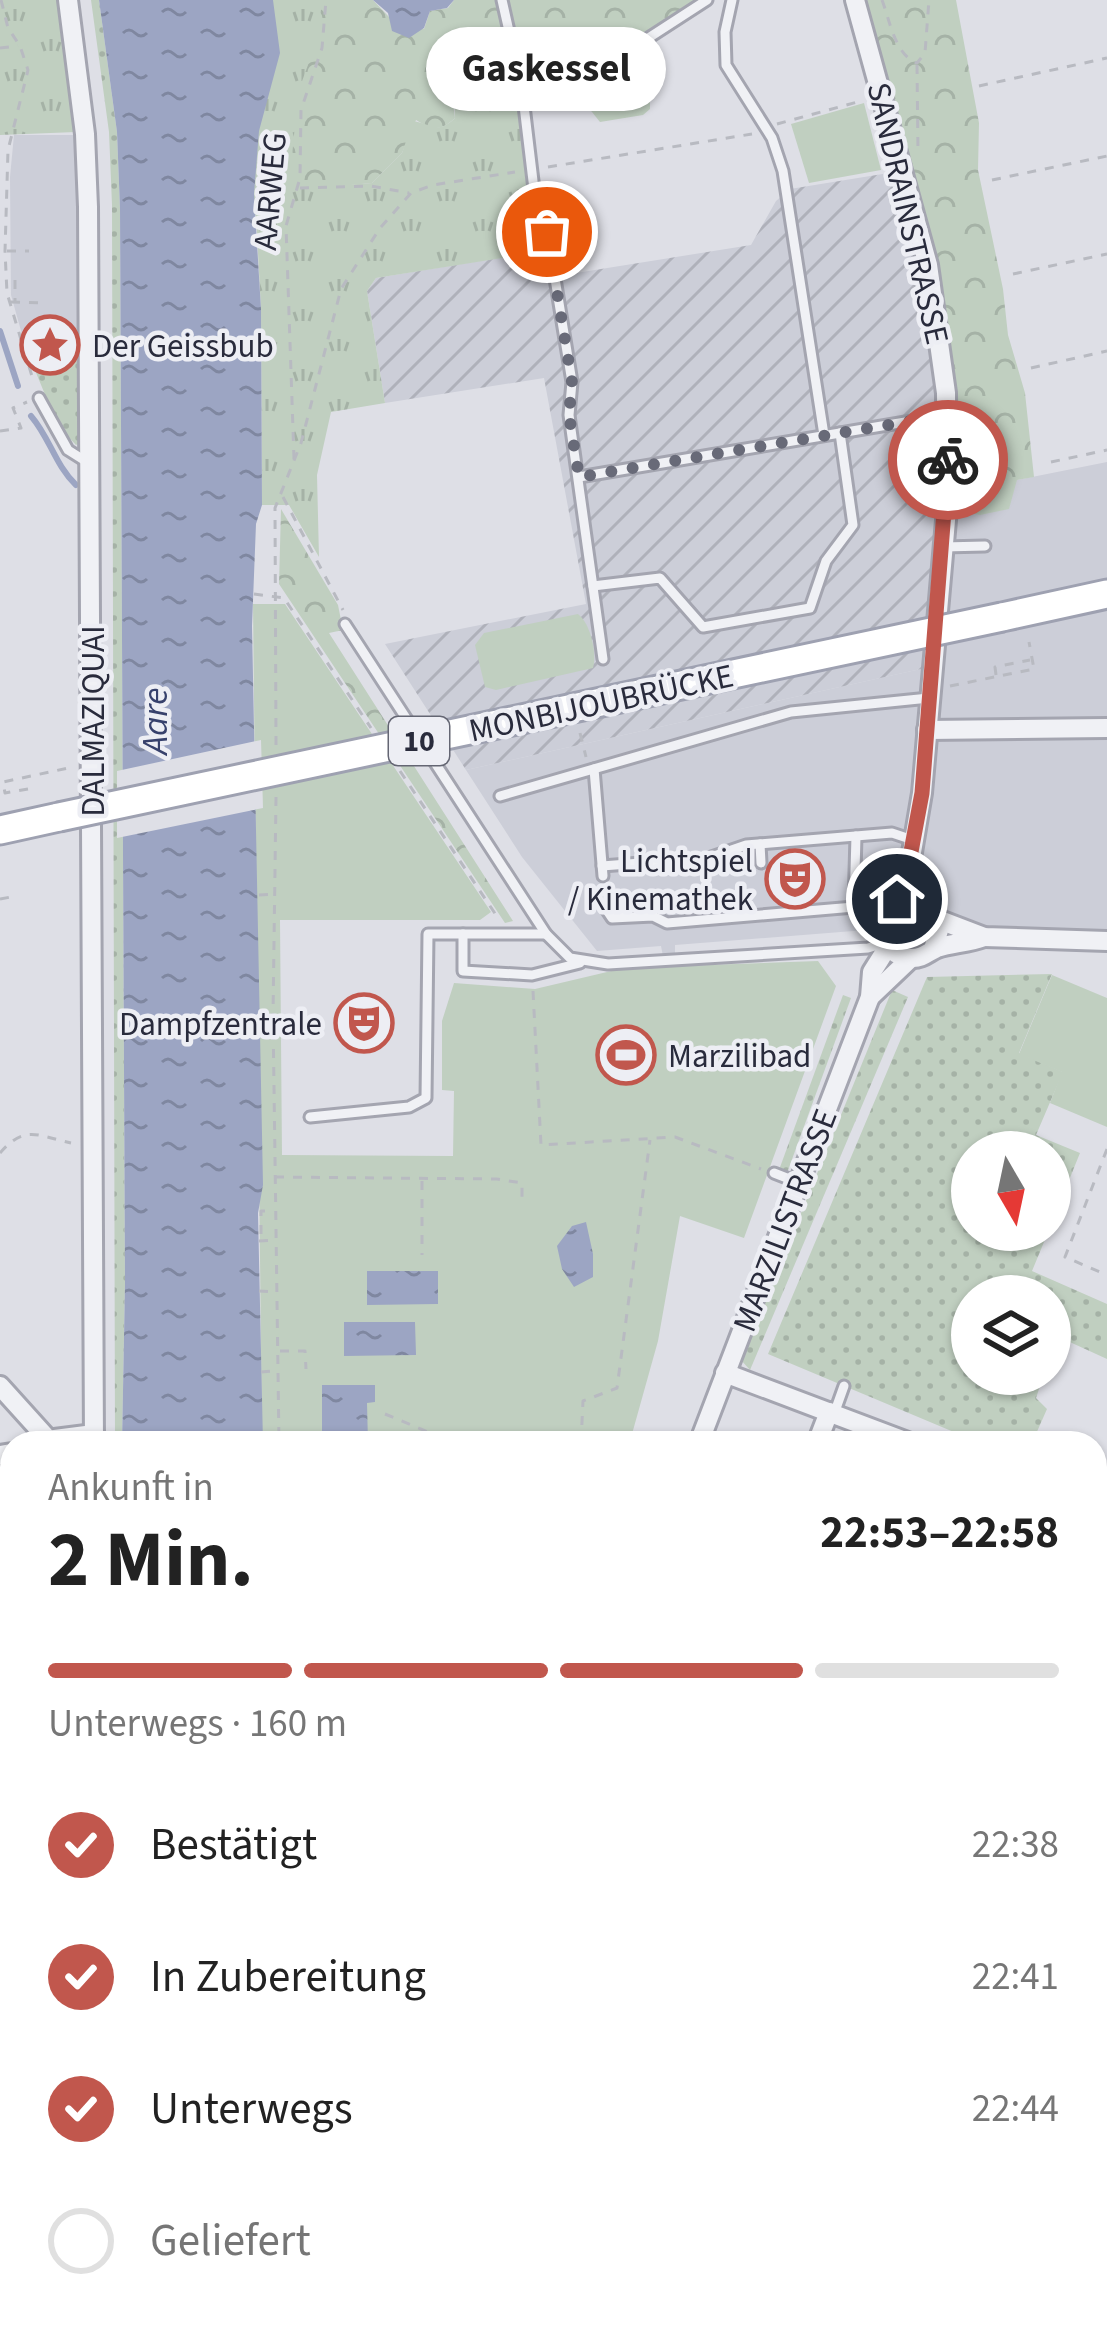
<!DOCTYPE html>
<html lang="de">
<meta charset="utf-8">
<style>
body{margin:0;font-family:"Source Sans 3",sans-serif;background:#f6f6f6;color:#222;height:100vh;display:flex;flex-direction:column;font-size:45px;white-space:nowrap}
*{box-sizing:border-box;margin:0}
p{font-size:39px;color:#767676}
.icon{flex:none;width:66px;height:66px;fill:none;stroke:currentColor;stroke-width:2;stroke-linecap:round;stroke-linejoin:round}
.map{position:relative;flex:1;overflow:hidden}
.side{position:absolute;left:0px;top:1431px;width:1107px;height:900px;display:flex;flex-direction:column;background:#fff;border-radius:36px 36px 0 0;box-shadow:0 3px 9px #0004}
.side>*{flex:none}
.needle{width:78px;rotate:171deg}
.tools{position:absolute;left:951px;top:1131px;display:grid;gap:24px}
.tools a{display:grid;place-items:center;width:120px;height:120px;border-radius:50%;background:#fff;box-shadow:0 3px 9px #0004;font-size:60px}
.pin{position:absolute;display:grid;place-items:center;width:102px;height:102px;color:#fff;margin:-51px;border:6px solid #fff;border-radius:50%;box-shadow:0 3px 12px #0007}
.courier{position:absolute;display:grid;place-items:center;width:120px;height:120px;margin:-60px;border:9px solid #c1574d;border-radius:50%;background:#fff;color:#222;box-shadow:0 3px 15px #0007}
.bubble{position:absolute;height:84px;border-radius:42px;background:#fff;box-shadow:0 3px 9px #0004;font-size:39px;font-weight:700;line-height:84px;text-align:center}
.overview em{font-style:normal;font-weight:700}
.overview div{display:flex;flex-direction:column-reverse}
.overview{display:flex;align-items:center;justify-content:space-between;height:204px;padding:0 48px}
h1{font-size:78px;font-weight:700;line-height:90px}
.bar{display:grid;grid-template-columns:repeat(4,1fr);gap:18px 12px;align-content:center;height:144px;padding:0 48px}
.bar i{height:15px;border-radius:9px;background:#e0e0e0}
.bar .on{background:#c1574d}
.bar p{grid-column:span 4}
ol{padding:0 48px;list-style:none}
li{display:flex;align-items:center;gap:36px;height:132px}
li p{margin-inline-start:auto}
li .icon{padding:12px;border-radius:50%;background:#c1574d;color:#fff;stroke-width:4}
li:last-child{color:#767676}
li i{width:66px;height:66px;border:6px solid #e0e0e0;border-radius:50%}
.map>svg:first-child{display:block}
.built{fill:#ccced8}
.industrial{fill:url(#industrial-furrows)}
.grass{fill:url(#grass-dots)}
.forest{fill:url(#forest-crowns)}
.park{fill:url(#park-tufts)}
.garden{fill:#c0cfc0}
.water{fill:url(#water-ripples)}
.pier{fill:#dedfe6}
.lines{fill:none;stroke-linecap:round;stroke-linejoin:round}
.stream{stroke:#9ca5c3;stroke-width:6}
.service-casing{stroke:#a4a5b0;stroke-width:15}
.minor-casing{stroke:#a4a5b0;stroke-width:24}
.primary-casing{stroke:#9ea1b1;stroke-width:33}
.path{stroke:#b8bac1;stroke-width:3;stroke-dasharray:9 9;stroke-linecap:butt}
.service{stroke:#f0f1f5;stroke-width:9}
.minor{stroke:#f0f1f5;stroke-width:18}
.primary{stroke:#fff;stroke-width:27}
.primary-bridge-casing{stroke:#9ea1b1;stroke-width:33;stroke-linecap:butt}
.primary-bridge{stroke:#fff;stroke-width:27}
.done{stroke:#686a78;stroke-width:12;stroke-dasharray:0 21.6}
.route{stroke:#c1574d;stroke-width:15}
.labels{text-anchor:middle;stroke-width:9;stroke-linejoin:round;paint-order:stroke}
.shield{fill:#edeef4;stroke:#646673;stroke-width:3}
.shield-label{font-size:30px;font-weight:bold;fill:#292b3c}
.street-label{font-size:33px;fill:#292b3c;stroke:#edeef4}
.poi-label{font-size:33px;fill:#292b3c;stroke:#edeef4;text-anchor:start}
.water-label{font-size:36px;font-style:italic;fill:#37416c;stroke:#edeef4}
</style>
<div class="map">
<svg width="1107" height="2331" viewBox="0 0 1107 2331">
<defs>
<pattern id="industrial-furrows" width="10" height="10" patternUnits="userSpaceOnUse" patternTransform="scale(3)"><rect width="10" height="10" fill="#ccced8"/><path d="M-1 1l2-2M0 10L10 0M9 11l2-2" fill="none" stroke="#afb1ba"/></pattern>
<pattern id="grass-dots" width="8" height="8" patternUnits="userSpaceOnUse" patternTransform="scale(3)"><rect width="8" height="8" fill="#c0cfc0"/><path d="M2 2h.1M6 6h.1" fill="none" stroke="#a5b2a6" stroke-width="1.8" stroke-linecap="round"/></pattern>
<pattern id="forest-crowns" width="20" height="18" patternUnits="userSpaceOnUse" patternTransform="scale(3)"><rect width="20" height="18" fill="#c0cfc0"/><path d="M2 6a3 3 0 1 1 6 0M12 15a3 3 0 1 1 6 0" fill="none" stroke="#a5b2a6"/></pattern>
<pattern id="park-tufts" width="24" height="20" patternUnits="userSpaceOnUse" patternTransform="scale(3)"><rect width="24" height="20" fill="#c0cfc0"/><path d="M3 7l-1-3M5 7V3M7 7l1-3M15 17l-1-3M17 17v-4M19 17l1-3" fill="none" stroke="#a5b2a6"/></pattern>
<pattern id="water-ripples" width="26" height="14" patternUnits="userSpaceOnUse" patternTransform="scale(3)"><rect width="26" height="14" fill="#9ca5c3"/><path d="M2 4q2-2 4 0t4 0M15 11q2-2 4 0t4 0" fill="none" stroke="#7f87a0"/></pattern>
</defs>
<rect width="100%" height="100%" fill="#dedfe6"/>
<g class="built">
<path d="M14,135H76L81,328L39,335L40,341L25,345L11,295L10,177Z"/>
<path d="M1107,462V934L866,930L675,945V955L663,956L661,946L597,951L522,857L466,770L934,666L949,509L1017,480Z"/>
<path d="M1107,1840V1997L1095,2011V1858Z"/>
</g>
<path class="industrial" d="M901,171L926,266L945,444L930,667L466,770L385,644L586,604L544,378L385,403L367,291L376,278L546,250L551,277L751,245L776,201L790,189Z"/>
<g class="grass">
<path d="M91,0H99L117,132L120,209L125,1284L122,1443H115L112,205L109,132Z"/>
<path d="M81,328L80,443L76,445L58,426L25,346L40,342L39,336Z"/>
<path d="M1052,974L1019,1053L1063,1072L1036,1135L1080,1153L1050,1227V1152H972V1230H1049L1032,1271L1107,1304V1359L1061,1338L1050,1362V1296H972V1374H1044L1036,1398L1047,1409L1032,1443H980L768,1354L927,977Z"/>
<path d="M892,990L908,997L750,1370L741,1360Z"/>
<path d="M843,995L851,998L787,1173L779,1170Z"/>
<path d="M900,2319H981L968,2331H889Z"/>
</g>
<g class="forest">
<path d="M273,0H373L389,17L424,29L430,11L448,8L454,0H704L615,57L523,84L516,47L498,50L487,71L452,96L455,118C440,132 432,130 416,120L402,153L372,183L254,194Z"/>
<path d="M857,0H956L979,123L978,170L1003,289L1008,335L1025,393L1034,477L1017,480L1009,509L980,515L949,509L945,353Z"/>
<path d="M281,509L338,605L343,630L329,633L513,921L505,923L279,584Z"/>
<path d="M1107,1997V2221L1095,2211V2012Z"/>
</g>
<g class="park">
<path d="M0,0H60L76,132L0,135Z"/>
<path d="M206,0H322L318,38L298,92L289,189L372,183L402,153L413,121C432,124 437,135 455,118L454,91L487,71L498,50L508,48L534,206L547,237L546,251L376,278L367,291L385,403L331,412L317,475L319,557L289,505H262L261,309L256,216L242,202Z"/>
<path d="M275,2319H366L378,2331H268Z"/>
</g>
<g class="garden">
<path d="M629,67L650,76V109L643,115L600,122L588,107L589,88Z"/>
<path d="M864,103L881,170L809,183L791,124Z"/>
<path d="M253,604H285L491,912L480,920H280L282,1155L453,1156L454,1091L442,1090V1021L454,983L535,989L624,968L818,961L836,986L744,1238L680,1216L658,1341L632,1434L627,1433L620,1443H262Z"/>
<path d="M578,614C591,624 597,654 593,668L496,690L485,687L475,645L484,633Z"/>
<path d="M1052,975L1107,998V1127L1050,1103L1062,1072L1019,1054Z"/>
<path d="M12,2235V2319H68L58,2329L0,2331V2240Z"/>
</g>
<g class="water">
<path d="M99,0H273L280,53L259,131L254,194L261,309L262,505L256,524L252,626L263,1185L258,1213L263,1443H122L125,1284L120,209L117,132Z"/>
<path d="M373,0H454L447,8L430,11L424,28L409,38L392,31L388,13Z"/>
<path d="M586,1222L593,1254V1277L574,1287L562,1269L557,1246L572,1226Z"/>
<path d="M367,1271H438V1304L367,1305Z"/>
<path d="M344,1322H415L416,1355L344,1356Z"/>
<path d="M322,1385H375V1402L367,1403L368,1443H322Z"/>
<path d="M102,2319H275L268,2331H99Z"/>
</g>
<path class="pier" d="M261,740L263,808L117,838V771Z"/>
<g class="lines">
<g class="stream">
<path d="M0,331L18,386"/>
<path d="M31,416C50,438 55,465 76,485"/>
</g>
<g class="service-casing">
<g id="service">
<path d="M502,0L522,89L536,206L548,236L572,382L569,415L603,659"/>
<path d="M732,0L725,32L726,65L772,138L783,171L824,435"/>
<path d="M522,89L616,59L707,0"/>
<path d="M39,398L68,450L87,462"/>
<path d="M579,477L947,415"/>
<path d="M943,547L985,546"/>
<path d="M593,586L660,578L703,627L810,608L826,561L853,525L840,433"/>
<path d="M345,624L546,934L570,958L608,964L868,948L888,942"/>
<path d="M594,769L603,876"/>
<path d="M500,796L791,712L929,698"/>
<path d="M760,844L761,863"/>
<path d="M711,857L746,845L892,833L913,840"/>
<path d="M602,866L693,859"/>
<path d="M854,907L856,836"/>
<path d="M606,909L612,918L653,916L667,923L854,907L889,916"/>
<path d="M463,934V971L532,975L580,963"/>
<path d="M310,1117L409,1107L426,1098L428,934H546"/>
<path d="M774,1173L797,1182"/>
<path d="M834,1414L844,1386"/>
<path d="M0,1693H12"/>
<path d="M0,2249L12,2243"/>
<path d="M977,2331L990,2319"/>
</g>
</g>
<g class="minor-casing">
<g id="minor">
<path d="M68,0L85,134L88,207L94,1443"/>
<path d="M855,0L928,265L946,393L947,509L922,793L911,858L901,878L894,911"/>
<path d="M927,730L1107,728"/>
<path d="M911,858L926,907"/>
<path d="M937,919L984,937L1107,941"/>
<path d="M933,949L940,927L926,907L906,904C882,916 877,956 911,958C922,959 928,952 937,948C952,943 968,943 984,937"/>
<path d="M870,997L911,958"/>
<path d="M725,1373L910,1443"/>
<path d="M0,1386L46,1437"/>
<path d="M39,1441L94,1434"/>
<path d="M699,1443L870,997L872,972L889,945"/>
<path d="M817,1443L829,1412"/>
<path d="M0,1455L12,1453"/>
<path d="M1095,1519L1107,1525"/>
<path d="M1095,1744L1107,1750"/>
<path d="M1095,1823L1107,1805"/>
<path d="M0,2056L4,2039L12,2032"/>
<path d="M0,2206L12,2200"/>
<path d="M0,2225L12,2221"/>
<path d="M390,2319L398,2331"/>
<path d="M640,2319L655,2331"/>
<path d="M806,2319L813,2331"/>
<path d="M83,2331L86,2319"/>
<path d="M425,2331L432,2319"/>
</g>
</g>
<g class="primary-casing">
<g id="primary">
<path d="M1002,617L1107,594"/>
<path d="M0,830L59,817"/>
</g>
</g>
<g class="path">
<path d="M1,0L8,28L20,46L28,70L8,150L5,251L7,293L34,383"/>
<path d="M882,0C890,21 895,55 917,63L925,53L929,0"/>
<path d="M0,48L18,46"/>
<path d="M917,65L918,152"/>
<path d="M979,86L1107,58"/>
<path d="M777,124L861,101"/>
<path d="M548,167L752,134"/>
<path d="M992,180L1107,156"/>
<path d="M300,188L371,186L409,193"/>
<path d="M7,251H29"/>
<path d="M1013,274L1107,254"/>
<path d="M15,280V301"/>
<path d="M11,302L43,303"/>
<path d="M1031,368L1107,351"/>
<path d="M0,431L21,428L13,408L27,402"/>
<path d="M294,459L286,226L300,178L301,110L322,48L326,0"/>
<path d="M1051,462L1107,450"/>
<path d="M283,497L343,610"/>
<path d="M254,594L284,598L371,728"/>
<path d="M996,675L995,667L1030,660"/>
<path d="M950,686L1034,669L1029,642"/>
<path d="M580,733L586,757"/>
<path d="M276,745L275,508L301,443L341,289L380,228L411,193L433,185L515,172"/>
<path d="M400,771L498,918"/>
<path d="M28,789L5,793L3,782L73,767"/>
<path d="M276,797L273,1016L279,1443"/>
<path d="M259,895L275,894"/>
<path d="M0,899L11,897"/>
<path d="M533,991L541,1145L675,1137L761,1169"/>
<path d="M260,1017L271,1016"/>
<path d="M1107,1149L1065,1257L1107,1275"/>
<path d="M0,1153C25,1124 38,1136 71,1143"/>
<path d="M275,1177L497,1179L522,1183V1203"/>
<path d="M422,1181V1255"/>
<path d="M261,1234V1211H273"/>
<path d="M259,1241L275,1240"/>
<path d="M259,1291L277,1292"/>
<path d="M280,1351H305L306,1369"/>
<path d="M261,1372L275,1371"/>
<path d="M385,1414L454,1443"/>
<path d="M581,1443L583,1401L617,1388L650,1140"/>
<path d="M1095,1622L1107,1629"/>
<path d="M0,1868L12,1883"/>
<path d="M0,1924L12,1934"/>
<path d="M330,2331L333,2319"/>
</g>
<use href="#service" class="service"/>
<use href="#minor" class="minor"/>
<use href="#primary" class="primary"/>
<g class="primary-bridge-casing">
<path id="primary-bridge" d="M59,817L1002,617"/>
</g>
<use href="#primary-bridge" class="primary-bridge"/>
</g>
<g class="lines">
<path class="done" d="M547,232L572,382L569,415L579,477L947,415L948,460"/>
<path class="route" d="M897,899L910,857L922,793L948,460"/>
</g>
<defs>
<g id="sight-ring" transform="scale(3)"><circle r="9.5" fill="#edeef4" stroke="#c1574d" stroke-width="1.5"/><path d="M0-6L1.8-2.2L6-1.7L2.9 1.2L3.7 5.4L0 3.3L-3.7 5.4L-2.9 1.2L-6-1.7L-1.8-2.2Z" fill="#c1574d"/></g>
<g id="theatre-ring" transform="scale(3)"><circle r="9.5" fill="#edeef4" stroke="#c1574d" stroke-width="1.5"/><path d="M-5-5.5Q0-4 5-5.5V0Q5 5 0 6Q-5 5-5 0ZM-3.3-2.5H-1v1.5H-3.3ZM1-2.5H3.3v1.5H1ZM-2.8 1Q0 5.5 2.8 1Z" fill="#c1574d"/></g>
<g id="stadium-ring" transform="scale(3)"><circle r="9.5" fill="#edeef4" stroke="#c1574d" stroke-width="1.5"/><path d="M0-5a6.5 5 0 1 0 0 10a6.5 5 0 1 0 0-10ZM-3.5-1.8h7v3.6h-7Z" fill="#c1574d"/></g>
</defs>
<g fill-rule="evenodd">
<use href="#sight-ring" x="50" y="345"/>
<use href="#theatre-ring" x="795" y="879"/>
<use href="#theatre-ring" x="364" y="1023"/>
<use href="#stadium-ring" x="626" y="1055"/>
</g>
<g class="labels">
<rect class="shield" x="389" y="717" width="60" height="48" rx="9"/>
<g class="shield-label">
<text x="419" y="751">10</text>
</g>
<g class="street-label">
<text transform="translate(269 191) rotate(-85)" y="12">AARWEG</text>
<text transform="translate(909 213) rotate(77)" y="12">SANDRAINSTRASSE</text>
<text transform="translate(601 702) rotate(-12)" y="12">MONBIJOUBRÜCKE</text>
<text transform="translate(92 721) rotate(-90)" y="12">DALMAZIQUAI</text>
<text transform="translate(784 1220) rotate(-69)" y="12">MARZILISTRASSE</text>
</g>
<g class="poi-label">
<text x="92" y="357">Der Geissbub</text>
<text x="753" y="872" text-anchor="end">Lichtspiel<tspan x="753" dy="38">/ Kinemathek</tspan></text>
<text x="322" y="1035" text-anchor="end">Dampfzentrale</text>
<text x="668" y="1067">Marzilibad</text>
</g>
<g class="water-label">
<text transform="translate(154 721) rotate(-90)" y="13">Aare</text>
</g>
</g>
</svg>
<div class="tools">
<a><svg class="needle" viewBox="-14 -14 28 28"><path d="M0-13l5 13h-10z" fill="#e53935"/><path d="M0 13l5-13h-10z" fill="#767676"/></svg></a>
<a><svg class="icon" aria-label="layers" viewBox="0 0 24 24"><path d="M12 4l9 5-9 5-9-5zM3 14l9 5 9-5"/></svg></a>
</div>
<div class="pin" style="left:547px;top:232px;background:#ea580c"><svg class="icon" aria-label="bag" viewBox="0 0 24 24"><path d="M5 8h14l-1 12H6zM9 8a3 3 0 0 1 6 0"/></svg></div>
<div class="pin" style="left:897px;top:899px;background:#1f2937"><svg class="icon" aria-label="home" viewBox="0 0 24 24"><path d="M3 11l9-7 9 7M6 9v11h12V9"/></svg></div>
<div class="courier" style="left:948px;top:460px"><svg class="icon" aria-label="bike" viewBox="0 0 24 24"><circle cx="6" cy="16" r="4"/><circle cx="18" cy="16" r="4"/><path d="M6 16l4-8h5l3 8M10 8l3 8H6M13 5h3"/></svg></div>
<div class="bubble" style="left:426px;top:27px;width:240px">Gaskessel</div>
<section class="side">
<div class="overview"><div><h1>2 Min.</h1><p>Ankunft in</p></div><em>22:53–22:58</em></div>
<div class="bar"><i class="on"></i><i class="on"></i><i class="on"></i><i></i><p>Unterwegs · 160 m</p></div>
<ol>
<li><svg class="icon" aria-label="check" viewBox="0 0 24 24"><path d="M5 12l5 5 9-10"/></svg>Bestätigt<p>22:38</p></li>
<li><svg class="icon" aria-label="check" viewBox="0 0 24 24"><path d="M5 12l5 5 9-10"/></svg>In Zubereitung<p>22:41</p></li>
<li><svg class="icon" aria-label="check" viewBox="0 0 24 24"><path d="M5 12l5 5 9-10"/></svg>Unterwegs<p>22:44</p></li>
<li><i></i>Geliefert</li>
</ol>
</section>
</div>
